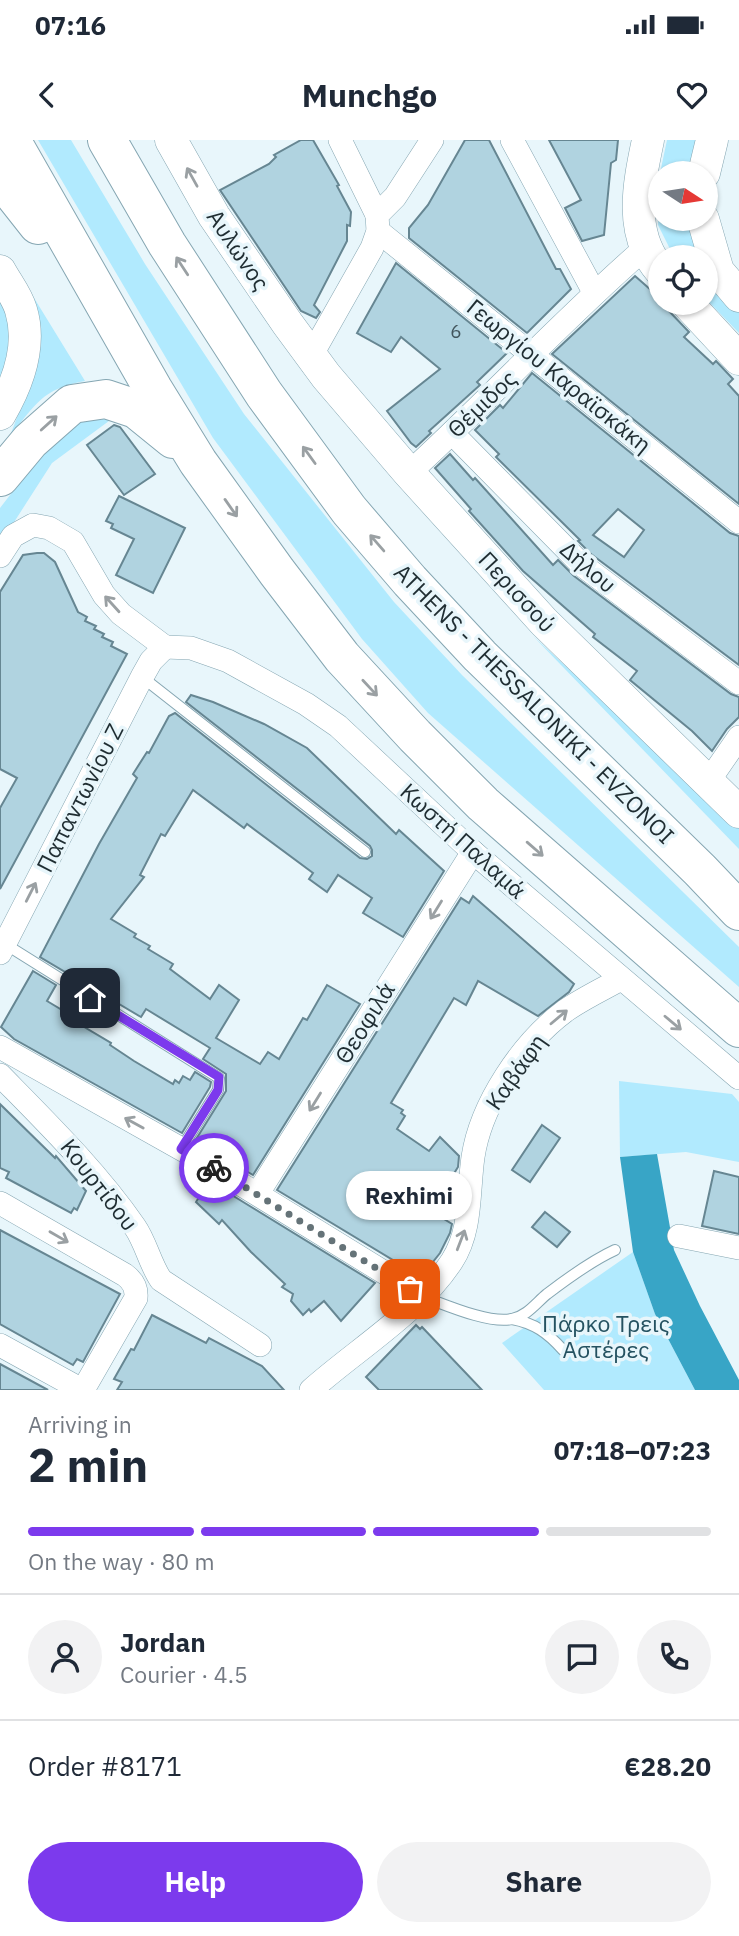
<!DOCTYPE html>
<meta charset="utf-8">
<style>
body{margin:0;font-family:"IBM Plex Sans",sans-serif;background:#f2f2f3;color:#1f2937;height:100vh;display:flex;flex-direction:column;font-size:26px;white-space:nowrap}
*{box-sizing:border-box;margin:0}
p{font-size:23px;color:#747a83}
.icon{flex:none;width:38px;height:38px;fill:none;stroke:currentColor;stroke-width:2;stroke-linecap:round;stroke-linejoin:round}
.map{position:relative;height:1250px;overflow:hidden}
.panel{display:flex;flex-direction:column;background:#fff;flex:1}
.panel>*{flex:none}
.needle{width:46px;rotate:102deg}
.controls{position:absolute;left:648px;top:21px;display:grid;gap:14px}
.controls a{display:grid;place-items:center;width:70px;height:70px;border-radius:50%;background:#fff;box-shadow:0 2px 5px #0004;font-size:35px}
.pin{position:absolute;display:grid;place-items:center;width:60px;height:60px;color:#fff;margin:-30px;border-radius:14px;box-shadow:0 4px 10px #0006}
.courier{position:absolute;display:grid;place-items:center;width:70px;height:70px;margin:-35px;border:5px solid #7c3aed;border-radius:50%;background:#fff;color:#222;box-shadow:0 2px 9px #0007}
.bubble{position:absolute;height:49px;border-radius:24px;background:#fff;box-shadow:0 2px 5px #0004;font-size:23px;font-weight:700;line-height:49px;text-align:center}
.headline em{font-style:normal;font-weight:700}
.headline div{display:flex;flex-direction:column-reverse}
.headline{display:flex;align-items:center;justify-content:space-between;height:119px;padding:0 28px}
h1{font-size:46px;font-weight:700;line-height:52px}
.bar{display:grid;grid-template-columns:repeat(4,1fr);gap:10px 7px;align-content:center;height:84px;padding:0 28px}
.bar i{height:9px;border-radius:5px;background:#e0e1e3}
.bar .selected{background:#7c3aed}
.bar p{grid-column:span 4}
.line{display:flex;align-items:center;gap:18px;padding:0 28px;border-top:2px solid #e0e1e3}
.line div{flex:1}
.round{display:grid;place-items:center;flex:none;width:74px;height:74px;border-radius:37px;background:#f2f2f3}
.primary-button{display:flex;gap:14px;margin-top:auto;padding:14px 28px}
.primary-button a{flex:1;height:80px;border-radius:42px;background:#7c3aed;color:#fff;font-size:28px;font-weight:700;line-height:80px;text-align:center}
.primary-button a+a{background:#f2f2f3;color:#1f2937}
.status{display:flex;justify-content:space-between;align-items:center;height:49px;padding:0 35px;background:#fff;direction:ltr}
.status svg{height:19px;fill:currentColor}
header{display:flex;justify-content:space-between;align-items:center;height:91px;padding:0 28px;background:#fff;font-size:32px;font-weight:700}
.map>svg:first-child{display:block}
.green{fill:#b1eafe}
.water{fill:#38a5c6}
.building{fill:#b0d3e0;stroke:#668692;stroke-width:2;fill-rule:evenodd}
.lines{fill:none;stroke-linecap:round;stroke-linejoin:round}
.lane-casing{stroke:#85a6b2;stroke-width:12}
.street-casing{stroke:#85a6b2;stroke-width:24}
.secondary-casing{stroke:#85a6b2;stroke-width:33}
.highway-casing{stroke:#85a6b2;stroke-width:40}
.lane{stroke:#fff;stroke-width:10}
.street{stroke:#fff;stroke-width:23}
.secondary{stroke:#fff;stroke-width:32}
.highway{stroke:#fff;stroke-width:38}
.oneway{stroke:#9aa0a3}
.done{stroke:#657378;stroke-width:7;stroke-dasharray:0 12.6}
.route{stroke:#7c3aed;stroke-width:9}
.labels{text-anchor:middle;stroke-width:7;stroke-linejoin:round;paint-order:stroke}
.number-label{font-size:19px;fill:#43565e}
.street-label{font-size:23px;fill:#1f2d32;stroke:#e8f6fb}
.park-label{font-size:23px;fill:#255261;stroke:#e8f6fb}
</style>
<div class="status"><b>07:16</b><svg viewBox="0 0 49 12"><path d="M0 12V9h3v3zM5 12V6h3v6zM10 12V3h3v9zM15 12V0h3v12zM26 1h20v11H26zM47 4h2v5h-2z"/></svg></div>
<header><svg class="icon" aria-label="back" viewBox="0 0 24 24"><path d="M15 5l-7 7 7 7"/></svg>Munchgo<svg class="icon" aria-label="heart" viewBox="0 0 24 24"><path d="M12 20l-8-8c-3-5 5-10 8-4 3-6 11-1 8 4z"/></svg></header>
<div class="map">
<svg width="739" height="1250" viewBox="0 0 739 1250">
<rect width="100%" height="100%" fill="#e8f6fb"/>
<g class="green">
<path d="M38,0H71L145,124L244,274L394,462L462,535L739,807V847L428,573L362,499L213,298Z"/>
<path d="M667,0H697L691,33H660Z"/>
<path d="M660,35V79H691L700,117H674L658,85Z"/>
<path d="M705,127L739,164V193L705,158Z"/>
<path d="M0,142L12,196L0,245Z"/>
<path d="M31,153L85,241C42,249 36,264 10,296L28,248Z"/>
<path d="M84,278H113L52,323L0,404V368L48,306Z"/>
<path d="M533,496L739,686V709Z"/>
<path d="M619,941L732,954L739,962V1022L686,1012L620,1017Z"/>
<path d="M633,1112L655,1174L695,1250H544L502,1203Z"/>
</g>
<path class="water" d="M657,1014L674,1110L700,1166L739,1240V1250H695L655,1174L633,1112L620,1017Z"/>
<g class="building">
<path d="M301,0H313L339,45L337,46L351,72L350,86L347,85V101L314,165L320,172L316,178L301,171L220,50L269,24L276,17L274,15Z"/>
<path d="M465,0H489L556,129H560L571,149L527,193L409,98V88L428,65Z"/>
<path d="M549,0H618L616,20L611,23L604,95L582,101L565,68L581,60Z"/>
<path d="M396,123L507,213L477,242L480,245L429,291L431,293L416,307L411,303L387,271L440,229L401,197L391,212L357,193Z"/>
<path d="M635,136L660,158V163H665L669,166V171L689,192L684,197L713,224L716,221L733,239L728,244L739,256V364L552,214Z"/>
<path d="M532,233L730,393L739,396V525L591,414L578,401L580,400L496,317L499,314L475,290L500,265L503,268ZM618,369L644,390L624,417L593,395Z"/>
<path d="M114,285L120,287L155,334L124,355L87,305Z"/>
<path d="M450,314L473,340L475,338L553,425L558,420L574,436L731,554L739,557V577L727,589L712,611L692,591L630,540L637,531L593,497L595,494L523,431L469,371L471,369L435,328Z"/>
<path d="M119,356L185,388L153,453L116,435L134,399L111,388L113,384L106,381Z"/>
<path d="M37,413H44L55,422L78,472L87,477L85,481L96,486L94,489L104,494L102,497L113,502L111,506L127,514L0,749V668L17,638L0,629V452L23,415Z"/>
<path d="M191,555L213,562L264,584L307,608L396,694L399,690L444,731L403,797L363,773L372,758L338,735L327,752L309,739L313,733L247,684L244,688L193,650L165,696L161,694L140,735L144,737L111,779L136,794L134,797L150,806L148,809L173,824L170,829L210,859L219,845L239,860L216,898L260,924L268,912L279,919L303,878L307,880L327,845L360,864L253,1035L195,1001L226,951V934L203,919L210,908L146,869L141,877L40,817L99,704L137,638L133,634L147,612L149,613L169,576L175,573L360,718L367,719L372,716V710L370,706L186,562Z"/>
<path d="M473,756L574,844L569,852L538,876L478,841L466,865L454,858L391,963L403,970L401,973L405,976L397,989L429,1011L440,997L459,1016L458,1027L431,1071L452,1084L450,1093L440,1113L421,1137L277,1050L461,758L469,763Z"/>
<path d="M33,831L56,845L47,861L82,882L81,885L111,903L110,905L134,921L173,944L175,940L179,943L183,936L190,940L195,932L211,942L210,947L182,993L14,899L1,887Z"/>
<path d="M0,964L55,1018L56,1016L86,1051L77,1070L74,1068L71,1073L6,1038L9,1032L0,1028Z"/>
<path d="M542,985L560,998L530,1042L512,1030Z"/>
<path d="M714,1031L739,1037V1094L702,1086Z"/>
<path d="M209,1041L375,1143L341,1181L324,1161L311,1172L309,1169L303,1175L291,1161L293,1154L282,1147L285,1144L251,1112L222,1080L219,1084L196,1062Z"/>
<path d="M545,1072L570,1092L557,1107L532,1087Z"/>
<path d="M0,1090L120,1154L83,1222L77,1219L73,1225L0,1184Z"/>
<path d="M152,1175L206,1203L209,1198L262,1226L284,1250H117L122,1242L114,1239L131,1209L134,1210Z"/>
<path d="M416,1185L420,1189L422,1187L482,1250H379L366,1237Z"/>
<path d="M0,1224L48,1250H0Z"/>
</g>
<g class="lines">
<g class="lane-casing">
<g id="lane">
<path d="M142,537L365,712"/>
<path d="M5,804L219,938L218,950L181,1009"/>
<path d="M424,1157C446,1165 489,1184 512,1179C527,1176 536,1163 547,1154C568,1138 591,1121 615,1110"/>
<path d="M512,1179C534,1183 548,1193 563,1210"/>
</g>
</g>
<g class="street-casing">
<g id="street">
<path d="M340,0L377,75"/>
<path d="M512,0L594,152"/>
<path d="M378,91L739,382"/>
<path d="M311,216L372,108L378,91L377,75L395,57L432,0"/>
<path d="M452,293L582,425L739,543"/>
<path d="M409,333C489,260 563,179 645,108"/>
<path d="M0,416L13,396L33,385L49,388L73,402L104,455L121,474L165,507"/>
<path d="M165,507L191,508L228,521L306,564L338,586L473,712L739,938"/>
<path d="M708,642L739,597"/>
<path d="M0,813L142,537L151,521L165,507"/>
<path d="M0,907L208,1024L424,1157"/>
<path d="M0,935C48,984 96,1031 135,1087C146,1103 150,1124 161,1140L260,1205"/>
<path d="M258,1053L473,712"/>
<path d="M0,1063L125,1135C133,1141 137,1148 136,1158L83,1250"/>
<path d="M679,1096L739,1108"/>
<path d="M0,1205L82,1250"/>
<path d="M311,1250C357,1209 418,1173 452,1121C472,1090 468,1052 473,1017C481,964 522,903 565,871C582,859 603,849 621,839"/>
</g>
</g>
<g class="secondary-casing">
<g id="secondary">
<path d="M171,0L214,76L287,183L326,236L409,333L544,482L739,672"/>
<path d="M648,0C639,43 628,93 660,130"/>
<path d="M704,33L712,0"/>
<path d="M703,79L718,131L739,156"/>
<path d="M0,131C7,144 17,156 21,170C32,206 18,243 0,274"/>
<path d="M687,163L739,219"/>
</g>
</g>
<g class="highway-casing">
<g id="highway">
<path d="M11,0L153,249L198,322L277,432L342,517L415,596L483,664L739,888"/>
<path d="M107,0L167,104L264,254L349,370L410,441L480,516L700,730L739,771"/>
<path d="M0,37L38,85"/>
<path d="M0,337L30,301L72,264L106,259L136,269L173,299"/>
</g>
</g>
<use href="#lane" class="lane"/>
<use href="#street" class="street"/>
<use href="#secondary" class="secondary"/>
<use href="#highway" class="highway"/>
</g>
<defs><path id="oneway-shaft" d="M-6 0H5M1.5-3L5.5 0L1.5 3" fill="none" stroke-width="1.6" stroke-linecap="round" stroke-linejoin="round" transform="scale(1.75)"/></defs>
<g class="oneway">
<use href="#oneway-shaft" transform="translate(192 37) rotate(-119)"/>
<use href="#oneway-shaft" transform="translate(182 126) rotate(-123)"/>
<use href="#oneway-shaft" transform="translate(49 283) rotate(-42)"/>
<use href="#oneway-shaft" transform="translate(309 315) rotate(-126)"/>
<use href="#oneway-shaft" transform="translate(231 368) rotate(55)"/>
<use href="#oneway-shaft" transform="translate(377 403) rotate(-131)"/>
<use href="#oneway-shaft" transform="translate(112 464) rotate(-132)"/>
<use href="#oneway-shaft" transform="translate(370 548) rotate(47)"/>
<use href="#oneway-shaft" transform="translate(535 709) rotate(41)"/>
<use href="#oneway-shaft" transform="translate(31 752) rotate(-63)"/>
<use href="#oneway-shaft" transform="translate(436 770) rotate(122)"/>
<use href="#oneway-shaft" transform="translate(559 877) rotate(-40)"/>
<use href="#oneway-shaft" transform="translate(673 883) rotate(40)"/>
<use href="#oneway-shaft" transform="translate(315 962) rotate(122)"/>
<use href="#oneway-shaft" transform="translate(134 983) rotate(-151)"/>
<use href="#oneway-shaft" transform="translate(59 1097) rotate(30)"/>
<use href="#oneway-shaft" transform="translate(461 1100) rotate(-69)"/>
</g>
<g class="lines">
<path class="done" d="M214,1028L410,1149"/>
<path class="route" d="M90,858L219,937L218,950L181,1009L214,1028"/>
</g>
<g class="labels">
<g class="number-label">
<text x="456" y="198">6</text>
</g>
<g class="street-label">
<text transform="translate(238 110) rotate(56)" y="8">Αυλώνος</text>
<text transform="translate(559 236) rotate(39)" y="8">Γεωργίου Καραϊσκάκη</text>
<text transform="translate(482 264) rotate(-44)" y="8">Θέμιδος</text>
<text transform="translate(588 427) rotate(41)" y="8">Δήλου</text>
<text transform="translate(517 452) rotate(47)" y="8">Περισσού</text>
<text transform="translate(534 564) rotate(45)" y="8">ATHENS - THESSALONIKI - EVZONOI</text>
<text transform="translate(80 658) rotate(-63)" y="8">Παπαντωνίου Ζ</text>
<text transform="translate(463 701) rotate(42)" y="8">Κωστή Παλαμά</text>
<text transform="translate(365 883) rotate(-58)" y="8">Θεοφιλά</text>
<text transform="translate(516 932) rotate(-55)" y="8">Καβάφη</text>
<text transform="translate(99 1045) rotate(52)" y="8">Κουρτίδου</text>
</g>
<g class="park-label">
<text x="606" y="1192">Πάρκο Τρεις<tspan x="606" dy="26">Αστέρες</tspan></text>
</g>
</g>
</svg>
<div class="controls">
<a><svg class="needle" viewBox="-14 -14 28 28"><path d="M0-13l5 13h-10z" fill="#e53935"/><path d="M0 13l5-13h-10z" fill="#747a83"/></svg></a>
<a><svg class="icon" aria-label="locate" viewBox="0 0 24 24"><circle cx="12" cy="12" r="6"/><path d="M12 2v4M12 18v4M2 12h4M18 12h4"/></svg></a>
</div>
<div class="pin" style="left:410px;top:1149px;background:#ea580c"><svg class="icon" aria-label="bag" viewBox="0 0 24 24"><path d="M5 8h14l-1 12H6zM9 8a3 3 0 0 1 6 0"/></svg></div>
<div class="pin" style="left:90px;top:858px;background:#1f2937"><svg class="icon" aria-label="home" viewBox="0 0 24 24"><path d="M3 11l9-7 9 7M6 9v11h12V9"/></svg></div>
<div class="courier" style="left:214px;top:1028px"><svg class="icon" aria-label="bike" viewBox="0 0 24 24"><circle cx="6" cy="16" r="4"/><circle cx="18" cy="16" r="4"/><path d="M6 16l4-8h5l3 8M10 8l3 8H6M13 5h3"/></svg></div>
<div class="bubble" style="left:346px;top:1031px;width:126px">Rexhimi</div>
</div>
<section class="panel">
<div class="headline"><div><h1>2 min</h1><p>Arriving in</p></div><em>07:18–07:23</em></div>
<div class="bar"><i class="selected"></i><i class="selected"></i><i class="selected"></i><i></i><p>On the way · 80 m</p></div>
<div class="line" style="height:126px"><a class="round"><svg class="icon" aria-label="person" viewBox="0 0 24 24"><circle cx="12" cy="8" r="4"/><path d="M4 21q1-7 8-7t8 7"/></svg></a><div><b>Jordan</b><p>Courier · 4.5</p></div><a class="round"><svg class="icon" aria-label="chat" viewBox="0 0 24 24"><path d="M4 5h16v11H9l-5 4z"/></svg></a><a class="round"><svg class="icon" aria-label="phone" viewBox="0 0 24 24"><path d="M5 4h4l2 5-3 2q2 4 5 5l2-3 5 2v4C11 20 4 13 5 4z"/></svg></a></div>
<div class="line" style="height:91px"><div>Order #8171</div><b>€28.20</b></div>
<div class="primary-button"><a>Help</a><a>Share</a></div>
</section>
